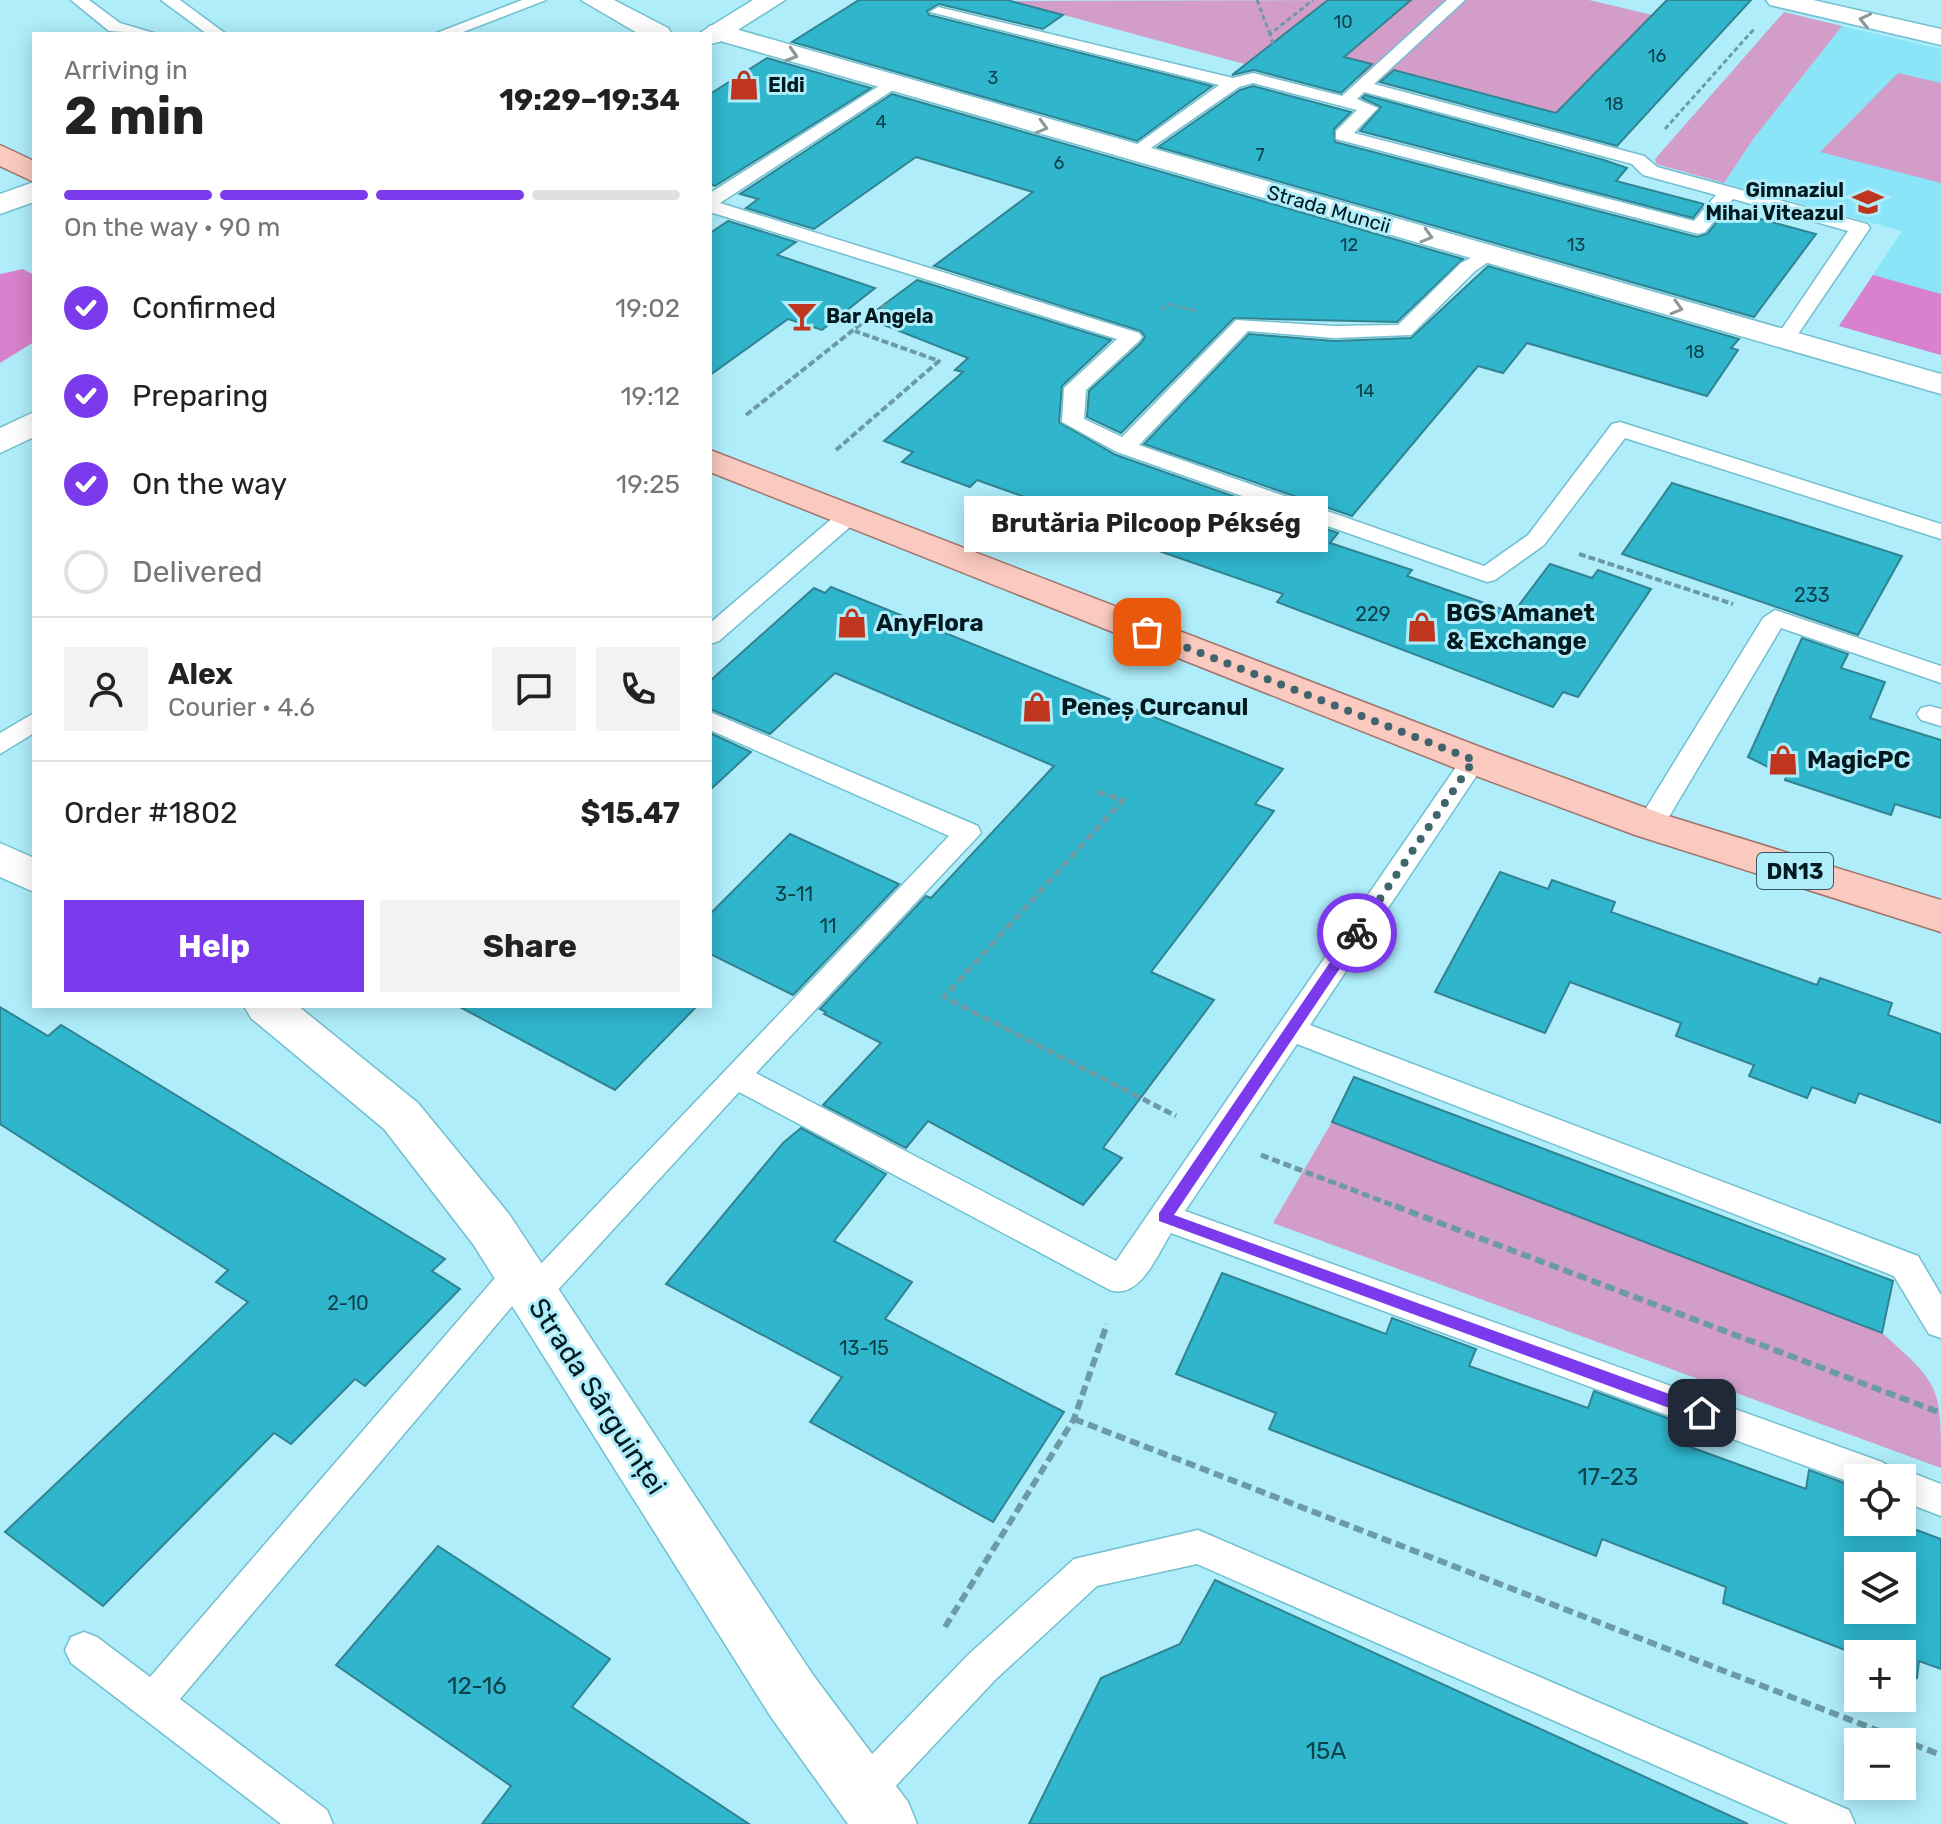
<!DOCTYPE html>
<meta charset="utf-8">
<style>
body{margin:0;font-family:Rubik,sans-serif;background:#f2f2f2;color:#222;height:100vh;display:flex;flex-direction:column;font-size:30px;white-space:nowrap}
*{box-sizing:border-box;margin:0}
p{font-size:26px;color:#767676}
.icon{flex:none;width:44px;height:44px;fill:none;stroke:currentColor;stroke-width:2;stroke-linecap:round;stroke-linejoin:round}
.map{position:relative;flex:1;overflow:hidden}
.panel{position:absolute;left:32px;top:32px;width:680px;height:976px;display:flex;flex-direction:column;background:#fff;border-radius:0px;box-shadow:0 4px 20px #0003}
.panel>*{flex:none}
.buttons{position:absolute;left:1844px;top:1464px;display:grid;gap:16px}
.buttons a{display:grid;place-items:center;width:72px;height:72px;border-radius:0px;background:#fff;box-shadow:0 4px 20px #0003;font-size:40px}
.pin{position:absolute;display:grid;place-items:center;width:68px;height:68px;color:#fff;margin:-34px;border-radius:16px;box-shadow:0 4px 12px #0006}
.courier{position:absolute;display:grid;place-items:center;width:80px;height:80px;margin:-40px;border:6px solid #7c3aed;border-radius:50%;background:#fff;color:#222;box-shadow:0 2px 10px #0007}
.bubble{position:absolute;height:56px;border-radius:0px;background:#fff;box-shadow:0 4px 20px #0003;font-size:26px;font-weight:700;line-height:56px;text-align:center}
.headline em{font-style:normal;font-weight:700}
.headline div{display:flex;flex-direction:column-reverse}
.headline{display:flex;align-items:center;justify-content:space-between;height:136px;padding:0 32px}
h1{font-size:52px;font-weight:700;line-height:60px}
.bar{display:grid;grid-template-columns:repeat(4,1fr);gap:12px 8px;align-content:center;height:96px;padding:0 32px}
.bar i{height:10px;border-radius:6px;background:#e0e0e0}
.bar .current{background:#7c3aed}
.bar p{grid-column:span 4}
.line{display:flex;align-items:center;gap:20px;padding:0 32px;border-top:2px solid #e0e0e0}
.line div{flex:1}
.round{display:grid;place-items:center;flex:none;width:84px;height:84px;border-radius:0px;background:#f2f2f2}
ol{padding:0 32px;list-style:none}
li{display:flex;align-items:center;gap:24px;height:88px}
li p{margin-inline-start:auto}
li .icon{padding:8px;border-radius:50%;background:#7c3aed;color:#fff;stroke-width:4}
li:last-child{color:#767676}
li i{width:44px;height:44px;border:4px solid #e0e0e0;border-radius:50%}
.action{display:flex;gap:16px;margin-top:auto;padding:16px 32px}
.action a{flex:1;height:92px;border-radius:0px;background:#7c3aed;color:#fff;font-size:32px;font-weight:700;line-height:92px;text-align:center}
.action a+a{background:#f2f2f2;color:#222}
.map>svg:first-child{display:block}
.built{fill:#8ae5f8}
.green{fill:#d29dc9}
.forest{fill:#d881cc}
.building{fill:#2fb6cd;stroke:#328392;stroke-width:2;fill-rule:evenodd}
.lines{fill:none;stroke-linecap:round;stroke-linejoin:round}
.lane-casing{stroke:#71bfcf;stroke-width:3}
.street-casing{stroke:#71bfcf;stroke-width:3}
.secondary-casing{stroke:#71bfcf;stroke-width:3}
.primary-casing{stroke:#a1746b;stroke-width:3}
.path-far3{stroke:#6c9ba5;stroke-width:3;stroke-dasharray:5 3;stroke-linecap:butt}
.path-far2{stroke:#6c9ba5;stroke-width:4;stroke-dasharray:7 3;stroke-linecap:butt}
.path-far1{stroke:#6c9ba5;stroke-width:5;stroke-dasharray:8 4;stroke-linecap:butt}
.path{stroke:#6c9ba5;stroke-width:6;stroke-dasharray:10 5;stroke-linecap:butt}
.lane{fill:#fff;fill-rule:evenodd}
.street{fill:#fff;fill-rule:evenodd}
.secondary{fill:#fff;fill-rule:evenodd}
.primary{fill:#fac9bf;fill-rule:evenodd}
.oneway{stroke:#8d989a}
.route{fill:#7c3aed}
.done{stroke:#3f646c;stroke-width:8;stroke-dasharray:0 14.4}
.labels{text-anchor:middle;stroke-width:6;stroke-linejoin:round;paint-order:stroke}
.far-number-label{font-size:18px;fill:#0d414a}
.far-poi-label{font-size:20px;font-weight:bold;fill:#021a1f;stroke:#afedfa;text-anchor:start}
.far-street-label{font-size:20px;fill:#021a1f;stroke:#afedfa}
.number-label{font-size:20px;fill:#0d414a}
.shield{fill:#afedfa;stroke:#365961;stroke-width:2}
.shield-label{font-size:22px;font-weight:bold;fill:#021a1f}
.poi-label{font-size:24px;font-weight:bold;fill:#021a1f;stroke:#afedfa;text-anchor:start}
.near-number-label{font-size:24px;fill:#0d414a}
.near-street-label{font-size:28px;fill:#021a1f;stroke:#afedfa}
</style>
<div class="map">
<svg width="1941" height="1824" viewBox="0 0 1941 1824">
<rect width="100%" height="100%" fill="#afedfa"/>
<path class="built" d="M1842,26L1941,49V355L1839,326L1902,231L1724,183L1754,138Z"/>
<g class="green">
<path d="M1327,0L1319,7L1343,57L1411,0H1589L1661,17L1615,64L1606,62L1592,76L1612,144L1531,123L1544,111L1421,77L1406,90L1265,52L1248,65L1012,1Z"/>
<path d="M1784,12L1842,26L1754,138L1724,183L1656,164L1655,159Z"/>
<path d="M1898,73L1941,83V183L1820,152Z"/>
<path d="M1332,1122L1882,1333C1941,1385 1941,1387 1941,1468L1273,1223Z"/>
</g>
<g class="forest">
<path d="M23,269L34,275V342L0,363V274Z"/>
<path d="M1873,275L1941,294V355L1839,326Z"/>
</g>
<g class="building">
<path d="M859,0H1007L1063,15L1043,29L939,4L927,11L929,15L1212,86L1137,141L792,42Z"/>
<path d="M1328,0H1411L1344,57L1372,64L1341,93L1254,70L1232,75Z"/>
<path d="M1667,0H1751L1617,146L1380,82L1394,70L1556,113Z"/>
<path d="M767,58L871,88L715,186L710,184V94Z"/>
<path d="M1253,86L1351,112L1334,129L1335,142L1697,237L1707,234L1727,210L1816,234L1754,317L1158,147L1240,90Z"/>
<path d="M892,94L1463,259L1397,322L1234,318L1121,433L1087,417L1089,391L1141,343L1145,337L1141,331L934,266L1033,192L916,157L814,229L746,208L758,199L740,194Z"/>
<path d="M1365,95L1604,160L1627,168L1616,181L1704,204L1693,218L1360,131L1381,107L1362,98Z"/>
<path d="M728,221L796,242L777,255L875,288L822,330L788,319L710,375V233Z"/>
<path d="M1488,266L1739,339L1731,348L1738,350L1707,396L1527,343L1503,373L1478,366L1352,516L1144,444L1249,334L1334,341L1411,338Z"/>
<path d="M917,280L1111,340L1062,386L1059,422L1116,455L1338,533L1330,543L1412,570L1407,576L1513,613L1550,564L1592,578L1598,570L1651,589L1578,697L1563,692L1553,707L1277,602L1283,594L1087,526L1092,521L977,480L970,487L902,462L913,452L884,441L963,372L955,370L968,358L866,318Z"/>
<path d="M1672,483L1902,556L1858,635L1622,554Z"/>
<path d="M831,587L1283,769L1255,804L1274,811L1151,972L1214,1000L1103,1148L1122,1158L1083,1205L928,1121L906,1148L823,1105L881,1043L824,1014L826,1012L820,1009L926,896L931,898L1054,766L835,673L770,734L710,709V681L814,588L825,593Z"/>
<path d="M1802,638L1848,654L1841,668L1885,682L1870,718L1941,740V818L1895,804L1891,815L1785,780L1789,769L1786,768L1782,774L1748,757Z"/>
<path d="M710,733L751,752L710,790Z"/>
<path d="M790,834L899,884L793,995L710,954V914Z"/>
<path d="M1500,872L1548,889L1552,880L1615,902L1611,912L1817,985L1820,978L1892,1003L1888,1015L1941,1034V1123L1859,1093L1855,1103L1812,1087L1807,1098L1749,1076L1754,1065L1676,1036L1681,1023L1570,982L1545,1033L1435,992Z"/>
<path d="M458,1006H697L615,1090Z"/>
<path d="M0,1007L48,1036L61,1025L445,1259L432,1271L460,1289L365,1386L355,1379L291,1444L274,1433L103,1606L5,1532L248,1302L216,1282L228,1270L0,1124Z"/>
<path d="M1354,1077L1893,1281L1882,1333L1332,1122Z"/>
<path d="M801,1128L886,1174L834,1241L912,1282L885,1319L1064,1412L993,1522L810,1422L842,1377L666,1284L783,1143Z"/>
<path d="M1222,1273L1386,1334L1392,1318L1476,1349L1469,1366L1588,1408L1594,1391L1686,1425L1682,1444L1806,1489L1809,1470L1858,1488V1522H1902V1505L1907,1506L1903,1525L1941,1539V1669L1919,1661L1917,1678L1902,1672V1654L1858,1655L1723,1603L1726,1587L1602,1539L1596,1556L1269,1429L1276,1413L1176,1374ZM1858,1566H1902V1610H1858Z"/>
<path d="M438,1546L610,1659L572,1707L749,1824H482L511,1786L336,1665Z"/>
<path d="M1215,1580L1748,1824H1029L1101,1678L1180,1644Z"/>
</g>
<g class="lines">
<g class="lane-casing">
<g id="lane">
<path d="M71,0H89L120,23L157,34L109,31Z"/>
<path d="M161,0H180L226,34H207Z"/>
<path d="M522,0H546L458,34H434Z"/>
<path d="M1447,0H1465L1374,84L1644,156L1657,167L1867,224L1870,228L1792,343H1778L1775,339L1848,231L1733,199L1705,232L1698,234L1336,139V131L1357,110L1253,83L1239,87L1135,159L1126,154L1129,150L1219,85L930,12L938,7L1233,78L1253,73L1342,96ZM1364,92L1632,164L1643,175L1716,195L1694,221L1354,133L1378,108L1357,99Z"/>
<path d="M890,79L896,80V88L720,203L1139,333L1142,337L1139,341L1086,390L1084,419L1122,437L1236,320L1334,326L1398,325L1461,263L1490,248L1497,250L1500,254L1475,271L1411,335L1334,338L1248,331L1139,445L1484,566L1528,535L1612,424L1620,422L1941,524V539L1625,438L1544,545L1495,580L1487,582L1117,452L1062,422L1064,388L1117,339L710,212V193Z"/>
<path d="M850,508L858,510L861,515L858,520L719,641L710,644V623L842,510Z"/>
<path d="M1775,610L1941,666V683L1781,628L1660,832H1640L1637,825L1640,818L1763,618Z"/>
<path d="M1930,706L1941,709V726L1921,720L1917,714L1921,708Z"/>
<path d="M710,712L978,826L981,833L756,1073L1116,1261L1465,754H1483L1487,760L1483,766L1310,1025L1918,1256L1941,1295V1338L1929,1334L1894,1276L1297,1044L1185,1211L1882,1462L1896,1471L1902,1469L1941,1484V1516L1902,1501V1478H1858V1485L1171,1233C1157,1255 1140,1300 1110,1290L739,1092L545,1304L533,1308L521,1304L519,1298L180,1699L327,1810L333,1824H281L71,1663L65,1650L71,1637L84,1632L97,1637L150,1677L508,1263L520,1259L532,1263L535,1270L949,836L710,730Z"/>
<path d="M34,713V733L0,754V733Z"/>
<path d="M1198,1530L1849,1810L1855,1824H1789L1197,1564L1097,1586L995,1680L877,1806L863,1812L849,1806L843,1792L849,1778L969,1654L1074,1559Z"/>
</g>
</g>
<g class="street-casing">
<g id="street">
<path d="M581,0H614L668,28L672,34H639Z"/>
<path d="M1766,0H1813L1941,29V45L1770,5Z"/>
<path d="M718,24L1941,374V394L710,38L705,32L709,26Z"/>
<path d="M34,182V202L0,214V194Z"/>
<path d="M0,843L34,858V892L0,877Z"/>
<path d="M244,1006H298L418,1103L509,1214L813,1675L908,1802L917,1824H848L771,1717L473,1244L384,1129L251,1018Z"/>
</g>
</g>
<g class="secondary-casing">
<g id="secondary">
<path d="M753,0H785L719,42L710,44V34H698Z"/>
<path d="M34,412V437L0,453V428Z"/>
</g>
</g>
<g class="primary-casing">
<g id="primary">
<path d="M0,145L34,161V182L0,166Z"/>
<path d="M710,450L1488,750L1665,815L1941,900V932L1635,835L1460,770L710,472Z"/>
</g>
</g>
<g class="path-far3">
<path d="M1257,0L1270,34"/>
<path d="M1273,44L1270,34L1313,0"/>
<path d="M1665,129L1754,29"/>
<path d="M1161,310L1168,304L1196,311"/>
<path d="M869,318L889,302"/>
</g>
<g class="path-far2">
<path d="M746,415L871,316"/>
<path d="M836,450L939,361L855,331"/>
<path d="M1579,554L1733,604"/>
</g>
<g class="path-far1">
<path d="M1098,792L1123,800L944,997L1176,1116"/>
<path d="M1261,1155L1400,1208"/>
</g>
<g class="path">
<path d="M1395,1206L1941,1413"/>
<path d="M1074,1419L1941,1755"/>
<path d="M945,1627L1074,1419L1107,1324"/>
</g>
<use href="#lane" class="lane"/>
<use href="#street" class="street"/>
<use href="#secondary" class="secondary"/>
<use href="#primary" class="primary"/>
</g>
<defs><path id="oneway-chevron" d="M-2-3.5L2.5 0L-2 3.5" fill="none" stroke-width="1.6" stroke-linecap="round" stroke-linejoin="round" transform="scale(2)"/></defs>
<g class="oneway">
<use href="#oneway-chevron" transform="translate(1865 20) rotate(-167)"/>
<use href="#oneway-chevron" transform="translate(792 55) rotate(17)"/>
<use href="#oneway-chevron" transform="translate(1042 127) rotate(16)"/>
<use href="#oneway-chevron" transform="translate(1427 236) rotate(16)"/>
<use href="#oneway-chevron" transform="translate(1677 308) rotate(16)"/>
</g>
<path class="route" d="M1357,929L1363,933L1361,937L1174,1215L1708,1408V1418L1702,1420L1159,1221V1213L1352,930Z"/>
<g class="lines">
<path class="done" d="M1147,632L1474,760L1357,933"/>
</g>
<defs>
<g id="shop-bare" transform="scale(2.4)"><path d="M-5-2.5h2.3a2.7 3.5 0 0 1 5.4 0H5L5.5 6h-11ZM-1.5-2.5h3a1.5 2.3 0 0 0-3 0Z" fill="#c0351d" stroke="#afedfa" stroke-width="2.5" paint-order="stroke"/></g>
<g id="school-bare" transform="scale(2.4)"><path d="M0-5L7-2L0 1L-7-2ZM-4 1L0 2.5L4 1V4Q0 6-4 4Z" fill="#c0351d" stroke="#afedfa" stroke-width="2.5" paint-order="stroke"/></g>
<g id="bar-bare" transform="scale(2.4)"><path d="M-6-5H6L.8 .8V4.5H3.5V6h-7V4.5H-.8V.8Z" fill="#c0351d" stroke="#afedfa" stroke-width="2.5" paint-order="stroke"/></g>
</defs>
<g fill-rule="evenodd">
<use href="#shop-bare" x="744" y="85"/>
<use href="#school-bare" x="1868" y="202"/>
<use href="#bar-bare" x="802" y="316"/>
<use href="#shop-bare" x="852" y="623"/>
<use href="#shop-bare" x="1422" y="627"/>
<use href="#shop-bare" x="1037" y="707"/>
<use href="#shop-bare" x="1783" y="760"/>
</g>
<g class="labels">
<g class="far-number-label">
<text x="1343" y="28">10</text>
<text x="1657" y="62">16</text>
<text x="993" y="84">3</text>
<text x="1614" y="110">18</text>
<text x="881" y="128">4</text>
<text x="1260" y="161">7</text>
<text x="1059" y="169">6</text>
<text x="1349" y="251">12</text>
<text x="1576" y="251">13</text>
<text x="1695" y="358">18</text>
<text x="1365" y="397">14</text>
</g>
<g class="far-poi-label">
<text x="768" y="92">Eldi</text>
<text x="1844" y="197" text-anchor="end">Gimnaziul<tspan x="1844" dy="23">Mihai Viteazul</tspan></text>
<text x="826" y="323">Bar Angela</text>
</g>
<g class="far-street-label">
<text transform="translate(1329 209) rotate(16)" y="7">Strada Muncii</text>
</g>
<g class="number-label">
<text x="1812" y="602">233</text>
<text x="1373" y="621">229</text>
<text x="794" y="901">3-11</text>
<text x="828" y="933">11</text>
<text x="348" y="1310">2-10</text>
<text x="864" y="1355">13-15</text>
</g>
<rect class="shield" x="1757" y="853" width="76" height="36" rx="6"/>
<g class="shield-label">
<text x="1795" y="879">DN13</text>
</g>
<g class="poi-label">
<text x="1446" y="621">BGS Amanet<tspan x="1446" dy="28">&amp; Exchange</tspan></text>
<text x="876" y="631">AnyFlora</text>
<text x="1061" y="715">Peneș Curcanul</text>
<text x="1807" y="768">MagicPC</text>
</g>
<g class="near-number-label">
<text x="1608" y="1485">17-23</text>
<text x="477" y="1694">12-16</text>
<text x="1326" y="1759">15A</text>
</g>
<g class="near-street-label">
<text transform="translate(598 1396) rotate(57)" y="10">Strada Sârguinței</text>
</g>
</g>
</svg>
<div class="buttons">
<a><svg class="icon" aria-label="locate" viewBox="0 0 24 24"><circle cx="12" cy="12" r="6"/><path d="M12 2v4M12 18v4M2 12h4M18 12h4"/></svg></a>
<a><svg class="icon" aria-label="layers" viewBox="0 0 24 24"><path d="M12 4l9 5-9 5-9-5zM3 14l9 5 9-5"/></svg></a>
<a>+</a>
<a>−</a>
</div>
<div class="pin" style="left:1147px;top:632px;background:#ea580c"><svg class="icon" aria-label="bag" viewBox="0 0 24 24"><path d="M5 8h14l-1 12H6zM9 8a3 3 0 0 1 6 0"/></svg></div>
<div class="pin" style="left:1702px;top:1413px;background:#1f2937"><svg class="icon" aria-label="home" viewBox="0 0 24 24"><path d="M3 11l9-7 9 7M6 9v11h12V9"/></svg></div>
<div class="courier" style="left:1357px;top:933px"><svg class="icon" aria-label="bike" viewBox="0 0 24 24"><circle cx="6" cy="16" r="4"/><circle cx="18" cy="16" r="4"/><path d="M6 16l4-8h5l3 8M10 8l3 8H6M13 5h3"/></svg></div>
<div class="bubble" style="left:964px;top:496px;width:364px">Brutăria Pilcoop Pékség</div>
<section class="panel">
<div class="headline"><div><h1>2 min</h1><p>Arriving in</p></div><em>19:29–19:34</em></div>
<div class="bar"><i class="current"></i><i class="current"></i><i class="current"></i><i></i><p>On the way · 90 m</p></div>
<ol>
<li><svg class="icon" aria-label="check" viewBox="0 0 24 24"><path d="M5 12l5 5 9-10"/></svg>Confirmed<p>19:02</p></li>
<li><svg class="icon" aria-label="check" viewBox="0 0 24 24"><path d="M5 12l5 5 9-10"/></svg>Preparing<p>19:12</p></li>
<li><svg class="icon" aria-label="check" viewBox="0 0 24 24"><path d="M5 12l5 5 9-10"/></svg>On the way<p>19:25</p></li>
<li><i></i>Delivered</li>
</ol>
<div class="line" style="height:144px"><a class="round"><svg class="icon" aria-label="person" viewBox="0 0 24 24"><circle cx="12" cy="8" r="4"/><path d="M4 21q1-7 8-7t8 7"/></svg></a><div><b>Alex</b><p>Courier · 4.6</p></div><a class="round"><svg class="icon" aria-label="chat" viewBox="0 0 24 24"><path d="M4 5h16v11H9l-5 4z"/></svg></a><a class="round"><svg class="icon" aria-label="phone" viewBox="0 0 24 24"><path d="M5 4h4l2 5-3 2q2 4 5 5l2-3 5 2v4C11 20 4 13 5 4z"/></svg></a></div>
<div class="line" style="height:104px"><div>Order #1802</div><b>$15.47</b></div>
<div class="action"><a>Help</a><a>Share</a></div>
</section>
</div>
